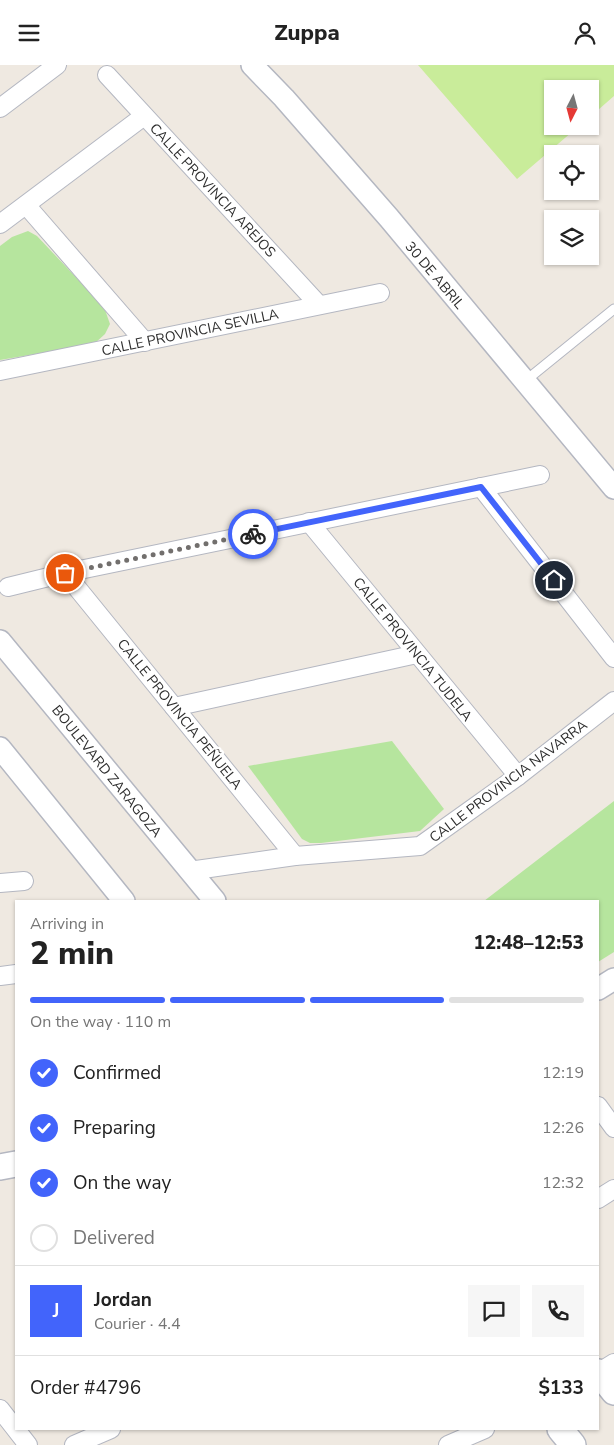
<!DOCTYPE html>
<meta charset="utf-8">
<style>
body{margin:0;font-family:"Nunito Sans",sans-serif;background:#f6f6f6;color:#222;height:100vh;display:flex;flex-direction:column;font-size:19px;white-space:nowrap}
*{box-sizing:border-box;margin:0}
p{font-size:16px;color:#767676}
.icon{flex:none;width:28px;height:28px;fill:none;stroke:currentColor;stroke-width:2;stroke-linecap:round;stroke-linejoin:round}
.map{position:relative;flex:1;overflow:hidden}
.side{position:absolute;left:15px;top:835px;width:584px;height:530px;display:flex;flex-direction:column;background:#fff;border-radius:0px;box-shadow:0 1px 4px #0004}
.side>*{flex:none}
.needle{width:32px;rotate:186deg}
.fabs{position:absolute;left:544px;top:15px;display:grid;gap:10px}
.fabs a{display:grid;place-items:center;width:55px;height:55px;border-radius:0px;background:#fff;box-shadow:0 1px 4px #0004;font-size:25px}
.pin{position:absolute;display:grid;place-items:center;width:42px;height:42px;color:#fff;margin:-21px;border:2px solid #fff;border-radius:50%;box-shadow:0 1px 5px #0007}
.courier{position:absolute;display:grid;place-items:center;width:50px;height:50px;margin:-25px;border:4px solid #4264fb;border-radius:50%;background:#fff;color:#222;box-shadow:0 1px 6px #0007}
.overview em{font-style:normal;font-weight:800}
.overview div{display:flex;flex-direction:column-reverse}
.overview{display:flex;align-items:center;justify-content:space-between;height:85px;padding:0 15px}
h1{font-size:32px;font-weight:800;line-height:38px}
.bar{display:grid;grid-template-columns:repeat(4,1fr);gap:8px 5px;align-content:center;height:60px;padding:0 15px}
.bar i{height:6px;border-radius:4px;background:#e0e0e0}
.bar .current{background:#4264fb}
.bar p{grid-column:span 4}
.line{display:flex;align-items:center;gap:12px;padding:0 15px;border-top:1px solid #e0e0e0}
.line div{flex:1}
.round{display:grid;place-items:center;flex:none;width:52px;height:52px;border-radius:0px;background:#f6f6f6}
ol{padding:0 15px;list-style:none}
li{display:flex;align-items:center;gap:15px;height:55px}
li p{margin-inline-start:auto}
li .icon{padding:5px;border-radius:50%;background:#4264fb;color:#fff;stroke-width:4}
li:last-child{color:#767676}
li i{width:28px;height:28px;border:2px solid #e0e0e0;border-radius:50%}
header{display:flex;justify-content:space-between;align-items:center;height:65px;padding:0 15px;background:#fff;font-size:22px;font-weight:800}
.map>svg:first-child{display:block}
.green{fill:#b6e59e}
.pitch{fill:#c9ec9a}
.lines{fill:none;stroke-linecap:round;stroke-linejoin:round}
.service-casing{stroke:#b4b7c1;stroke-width:11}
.minor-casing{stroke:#b4b7c1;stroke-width:20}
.tertiary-casing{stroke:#b4b7c1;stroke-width:24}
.secondary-casing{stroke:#b4b7c1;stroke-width:28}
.service{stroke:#fff;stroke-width:9}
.minor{stroke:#fff;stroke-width:18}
.tertiary{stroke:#fff;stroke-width:21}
.secondary{stroke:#fff;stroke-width:25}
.done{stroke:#726f6d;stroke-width:5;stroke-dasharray:0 9}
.route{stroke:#4264fb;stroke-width:6}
.labels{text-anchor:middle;stroke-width:5;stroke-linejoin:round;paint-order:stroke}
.street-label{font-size:14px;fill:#2e2e2e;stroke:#fff}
</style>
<header><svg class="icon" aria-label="menu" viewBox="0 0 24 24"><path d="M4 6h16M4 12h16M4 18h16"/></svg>Zuppa<svg class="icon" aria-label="person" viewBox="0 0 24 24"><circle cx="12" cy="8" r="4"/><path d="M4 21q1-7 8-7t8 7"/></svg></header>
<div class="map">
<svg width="614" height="1380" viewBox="0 0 614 1380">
<rect width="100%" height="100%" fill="#efe9e1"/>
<g class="green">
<path d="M28,166L37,171L104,242L110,259L105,269L94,279L0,295V181L12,172Z"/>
<path d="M392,676L444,744L420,766L321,778H310L302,774L248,701Z"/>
<path d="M614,736V887L598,897V836H484Z"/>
</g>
<path class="pitch" d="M418,0H614V31L590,52V24H552V61H579L517,114Z"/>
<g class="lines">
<g class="service-casing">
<path id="service" d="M524,317L614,244"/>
</g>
<g class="minor-casing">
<g id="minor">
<path d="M107,10L319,240"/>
<path d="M0,43L57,0"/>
<path d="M26,140L145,277"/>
<path d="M0,159L144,51"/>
<path d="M0,306L380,228"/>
<path d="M481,422L614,593"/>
<path d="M309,457L518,711"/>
<path d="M65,508L295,791"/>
<path d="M8,522L65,508L540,410"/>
<path d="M174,642L417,589"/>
<path d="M189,806L295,791L420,781L518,711L614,636"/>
<path d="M0,818L24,816"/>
<path d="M0,911L16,909"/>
<path d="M598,1041L614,1063"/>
<path d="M598,1134L614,1124"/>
<path d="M598,1308L614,1298"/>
<path d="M0,1344L28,1380"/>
<path d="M74,1380L111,1364"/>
<path d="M448,1380L485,1364"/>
</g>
</g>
<g class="tertiary-casing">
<g id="tertiary">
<path d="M252,0L284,33L389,153L614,423"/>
<path d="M0,576L215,836"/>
<path d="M0,683L124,836"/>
<path d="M598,924L614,914"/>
</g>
</g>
<g class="secondary-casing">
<g id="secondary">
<path d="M0,1102L16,1099"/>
<path d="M598,1307L614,1327"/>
<path d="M560,1364L573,1380"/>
</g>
</g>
<use href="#service" class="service"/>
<use href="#minor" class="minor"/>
<use href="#tertiary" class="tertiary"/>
<use href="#secondary" class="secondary"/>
</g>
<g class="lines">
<path class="done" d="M65,508L253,469"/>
<path class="route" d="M253,469L481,422L554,515"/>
</g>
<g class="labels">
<g class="street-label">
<text transform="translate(213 125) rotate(47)" y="5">CALLE PROVINCIA AREJOS</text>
<text transform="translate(435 210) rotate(50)" y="5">30 DE ABRIL</text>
<text transform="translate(190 267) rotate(-12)" y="5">CALLE PROVINCIA SEVILLA</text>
<text transform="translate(413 584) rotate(51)" y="5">CALLE PROVINCIA TUDELA</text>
<text transform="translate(180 649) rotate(51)" y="5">CALLE PROVINCIA PEÑUELA</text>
<text transform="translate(107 706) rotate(51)" y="5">BOULEVARD ZARAGOZA</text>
<text transform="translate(508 716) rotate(-37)" y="5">CALLE PROVINCIA NAVARRA</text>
</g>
</g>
</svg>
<div class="fabs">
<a><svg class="needle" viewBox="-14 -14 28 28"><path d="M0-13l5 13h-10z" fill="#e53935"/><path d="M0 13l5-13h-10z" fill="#767676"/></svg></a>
<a><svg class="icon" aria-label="locate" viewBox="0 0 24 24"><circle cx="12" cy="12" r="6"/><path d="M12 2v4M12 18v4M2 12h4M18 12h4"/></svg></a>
<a><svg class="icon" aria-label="layers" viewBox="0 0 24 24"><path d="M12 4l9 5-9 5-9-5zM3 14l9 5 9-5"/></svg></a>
</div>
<div class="pin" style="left:65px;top:508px;background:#ea580c"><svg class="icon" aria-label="bag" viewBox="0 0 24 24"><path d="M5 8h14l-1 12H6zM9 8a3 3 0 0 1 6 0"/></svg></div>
<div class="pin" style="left:554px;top:515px;background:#1f2937"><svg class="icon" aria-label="home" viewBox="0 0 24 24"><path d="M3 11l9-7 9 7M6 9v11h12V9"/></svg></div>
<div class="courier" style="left:253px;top:469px"><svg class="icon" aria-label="bike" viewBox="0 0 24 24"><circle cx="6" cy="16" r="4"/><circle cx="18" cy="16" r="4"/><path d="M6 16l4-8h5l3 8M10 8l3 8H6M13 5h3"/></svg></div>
<section class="side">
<div class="overview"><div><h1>2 min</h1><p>Arriving in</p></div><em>12:48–12:53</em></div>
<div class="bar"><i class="current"></i><i class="current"></i><i class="current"></i><i></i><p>On the way · 110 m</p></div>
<ol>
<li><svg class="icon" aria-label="check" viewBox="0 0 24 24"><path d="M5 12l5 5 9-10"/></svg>Confirmed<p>12:19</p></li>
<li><svg class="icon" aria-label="check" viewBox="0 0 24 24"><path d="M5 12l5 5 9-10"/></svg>Preparing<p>12:26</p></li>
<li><svg class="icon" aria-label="check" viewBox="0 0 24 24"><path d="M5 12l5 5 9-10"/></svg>On the way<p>12:32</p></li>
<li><i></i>Delivered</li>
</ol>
<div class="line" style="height:90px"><b class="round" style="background:#4264fb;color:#fff">J</b><div><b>Jordan</b><p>Courier · 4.4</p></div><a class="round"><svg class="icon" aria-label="chat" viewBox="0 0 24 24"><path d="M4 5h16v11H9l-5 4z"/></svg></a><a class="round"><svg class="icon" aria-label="phone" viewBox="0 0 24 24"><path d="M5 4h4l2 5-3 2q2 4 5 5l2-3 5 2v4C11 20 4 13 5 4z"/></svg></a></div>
<div class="line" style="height:65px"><div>Order #4796</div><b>$133</b></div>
</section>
</div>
